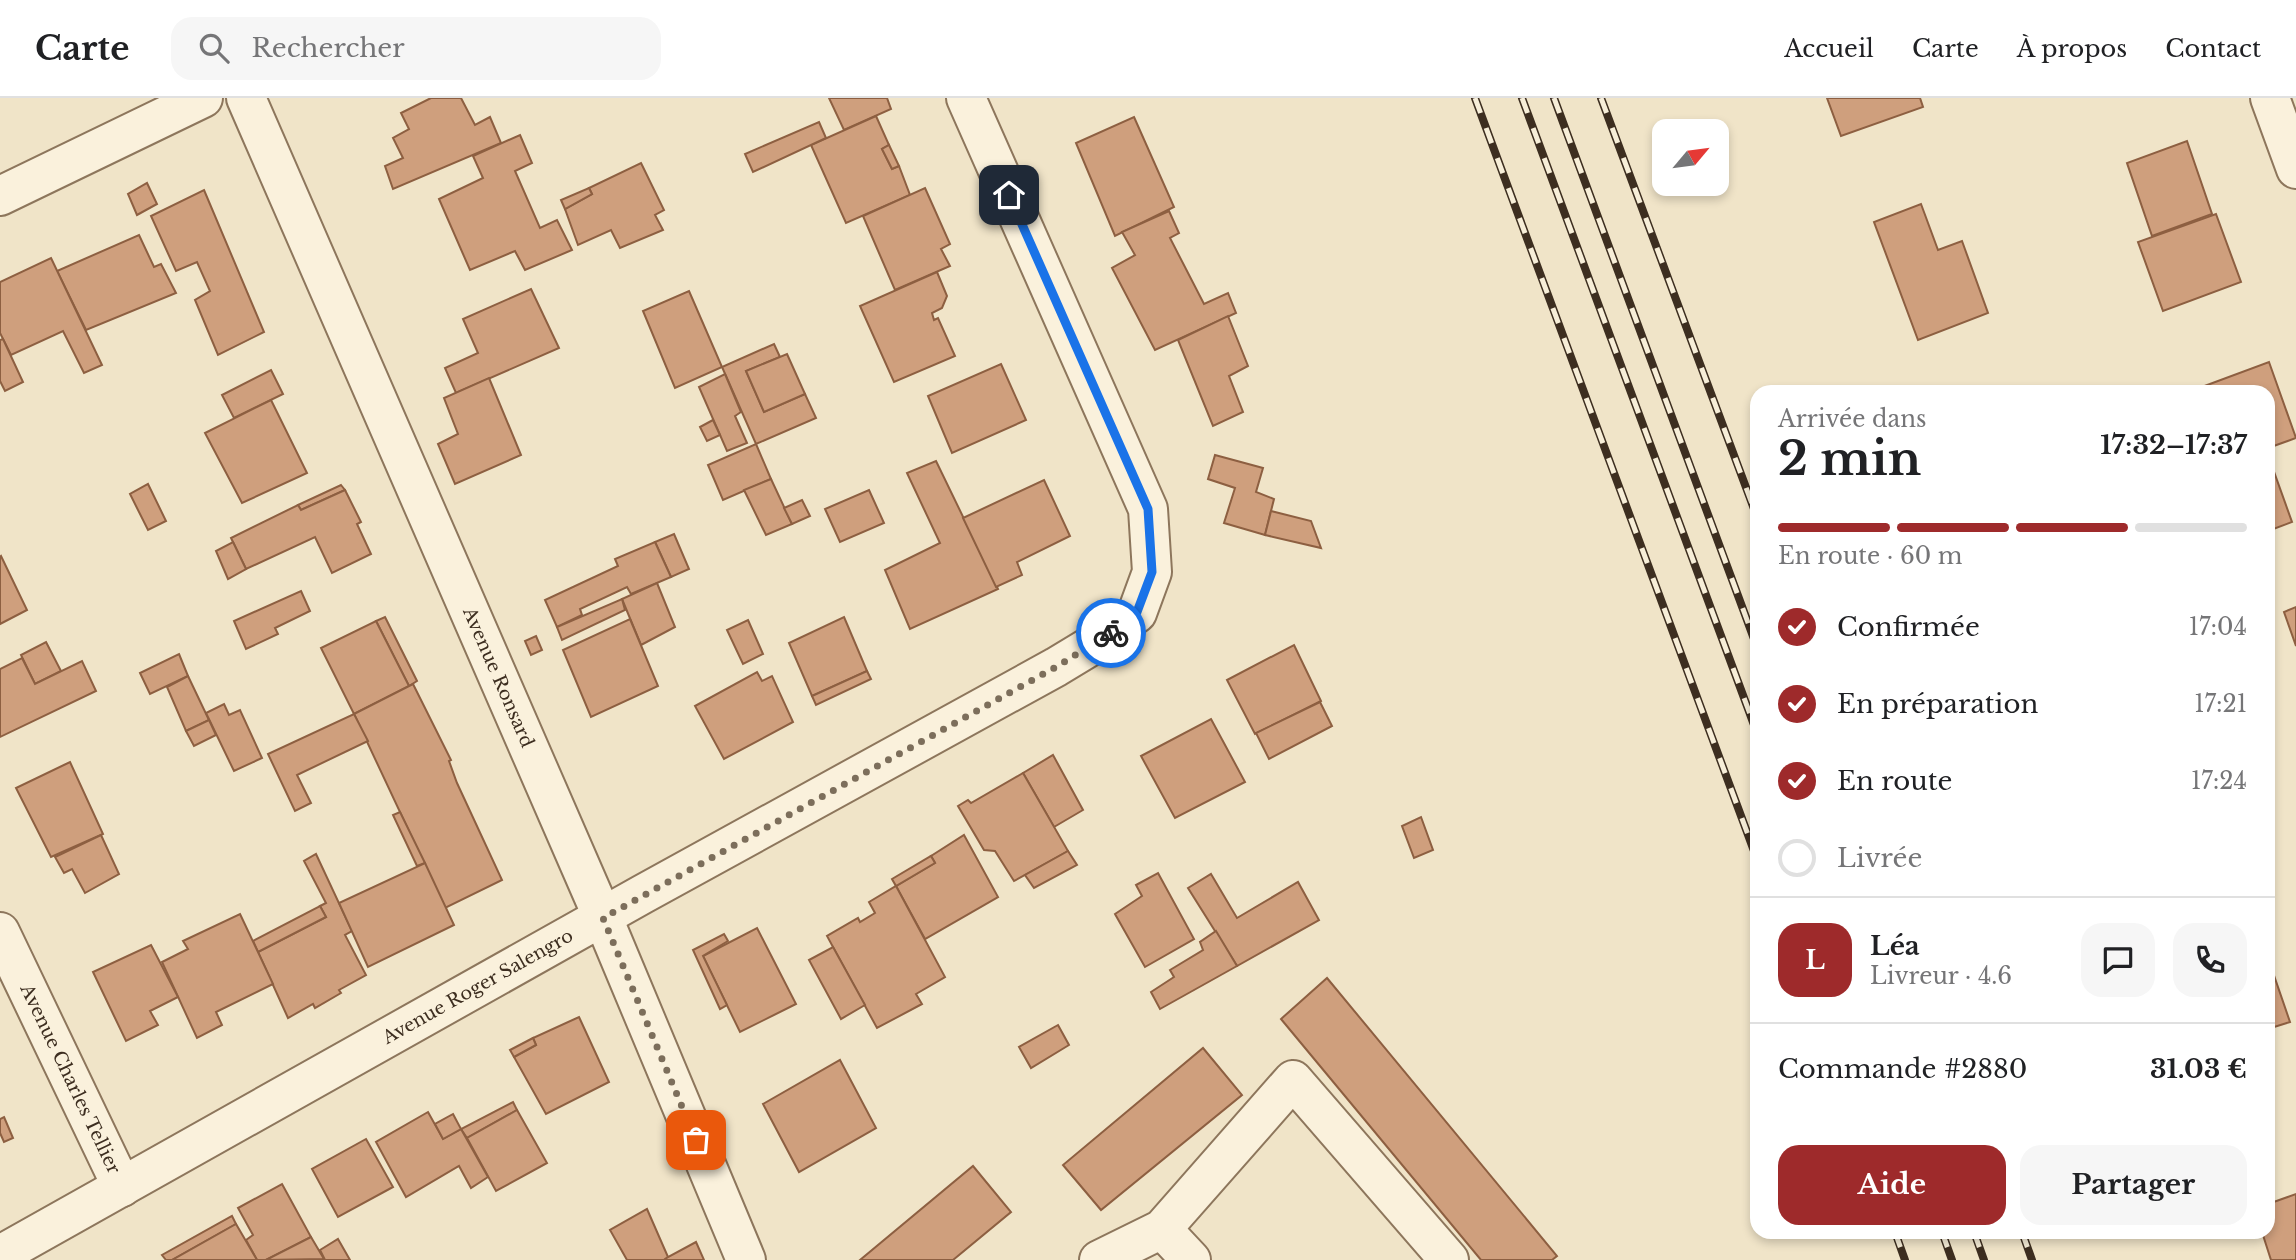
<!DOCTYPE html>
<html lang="fr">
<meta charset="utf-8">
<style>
body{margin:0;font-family:"Libre Baskerville",serif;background:#f6f6f6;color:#202124;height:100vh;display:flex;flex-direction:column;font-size:26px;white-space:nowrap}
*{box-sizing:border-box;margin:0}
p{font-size:23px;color:#757577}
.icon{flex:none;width:38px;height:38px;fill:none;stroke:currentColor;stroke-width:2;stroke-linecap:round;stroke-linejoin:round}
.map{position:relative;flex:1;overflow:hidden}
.drawer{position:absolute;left:1750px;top:287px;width:525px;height:854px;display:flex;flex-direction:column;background:#fff;border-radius:21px;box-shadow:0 4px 10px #0003}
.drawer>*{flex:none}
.needle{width:46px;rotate:61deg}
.buttons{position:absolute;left:1652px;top:21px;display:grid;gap:14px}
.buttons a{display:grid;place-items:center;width:77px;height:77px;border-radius:14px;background:#fff;box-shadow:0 4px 10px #0003;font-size:35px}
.pin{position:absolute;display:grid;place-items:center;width:60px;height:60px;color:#fff;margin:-30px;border-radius:14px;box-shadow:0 4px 10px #0006}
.courier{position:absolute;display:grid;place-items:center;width:70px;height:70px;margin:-35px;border:5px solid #1a73e8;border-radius:50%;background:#fff;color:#222;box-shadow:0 2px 9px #0007}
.overview em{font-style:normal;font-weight:800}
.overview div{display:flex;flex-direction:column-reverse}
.overview{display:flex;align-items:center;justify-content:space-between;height:119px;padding:0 28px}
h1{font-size:46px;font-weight:800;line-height:52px}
.bar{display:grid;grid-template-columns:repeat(4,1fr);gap:10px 7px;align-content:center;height:84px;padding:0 28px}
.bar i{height:9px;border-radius:5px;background:#e0e0e0}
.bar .current{background:#9e2a2b}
.bar p{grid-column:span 4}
.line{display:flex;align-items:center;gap:18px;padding:0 28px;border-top:2px solid #e0e0e0}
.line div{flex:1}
.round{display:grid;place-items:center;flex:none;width:74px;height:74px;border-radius:21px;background:#f6f6f6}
ol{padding:0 28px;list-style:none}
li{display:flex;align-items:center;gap:21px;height:77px}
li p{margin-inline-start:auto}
li .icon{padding:7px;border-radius:50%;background:#9e2a2b;color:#fff;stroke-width:4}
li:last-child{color:#757577}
li i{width:38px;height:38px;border:4px solid #e0e0e0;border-radius:50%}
.button{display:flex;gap:14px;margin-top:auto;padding:14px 28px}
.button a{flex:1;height:80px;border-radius:21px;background:#9e2a2b;color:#fff;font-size:28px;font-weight:800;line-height:80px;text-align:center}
.button a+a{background:#f6f6f6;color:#202124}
header{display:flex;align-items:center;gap:42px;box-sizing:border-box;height:98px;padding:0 35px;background:#fff;border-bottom:2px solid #e0e0e0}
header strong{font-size:33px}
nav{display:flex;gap:38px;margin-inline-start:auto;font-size:24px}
.search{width:490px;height:63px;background:#f6f6f6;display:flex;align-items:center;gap:18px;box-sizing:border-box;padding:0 24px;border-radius:21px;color:#757577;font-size:26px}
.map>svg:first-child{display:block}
.building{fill:#cf9f7d;stroke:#8d5f41;stroke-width:2}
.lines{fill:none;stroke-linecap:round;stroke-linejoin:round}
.minor-casing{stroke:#8d765c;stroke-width:42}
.minor{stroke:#faf1dc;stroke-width:38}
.rail-casing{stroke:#3d2e20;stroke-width:8}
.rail{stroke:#f7eed8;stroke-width:5;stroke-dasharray:16;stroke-linecap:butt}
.done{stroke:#7c6e5b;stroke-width:7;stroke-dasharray:0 12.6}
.route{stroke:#1a73e8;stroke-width:9}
.labels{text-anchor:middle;stroke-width:7;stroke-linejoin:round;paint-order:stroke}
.street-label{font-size:18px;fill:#3d2e20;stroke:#f7eed8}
</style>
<header>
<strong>Carte</strong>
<div class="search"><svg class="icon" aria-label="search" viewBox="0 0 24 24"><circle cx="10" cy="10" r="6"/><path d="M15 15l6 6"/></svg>Rechercher</div>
<nav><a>Accueil</a><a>Carte</a><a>À propos</a><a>Contact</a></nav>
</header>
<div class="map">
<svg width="2296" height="1162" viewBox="0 0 2296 1162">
<rect width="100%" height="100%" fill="#f0e4c8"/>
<g class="building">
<path d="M431,0H461L475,27L490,19L501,45L393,91L385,68L403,60L393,40L409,31L401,15Z"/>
<path d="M829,0H887L891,11L844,32Z"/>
<path d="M1827,0H1920L1923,9L1841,38Z"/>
<path d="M876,18L889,47L882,51L892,71L899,68L910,97L846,125L811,47Z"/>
<path d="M1134,19L1174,109L1115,138L1076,45Z"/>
<path d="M819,24L826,40L753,74L745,56Z"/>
<path d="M520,37L532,65L515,73L540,130L557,122L572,152L525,172L515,153L470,172L439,101L483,80L473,58Z"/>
<path d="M2187,43L2212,116L2152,138L2127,65Z"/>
<path d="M889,47L899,68L892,71L882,51Z"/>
<path d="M641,65L664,112L655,117L663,132L620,150L611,132L578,147L565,111L592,96L589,90Z"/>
<path d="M147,85L157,106L137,117L128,96Z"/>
<path d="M589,90L592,96L565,111L561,102Z"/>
<path d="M925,90L950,146L941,151L950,168L895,192L863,118Z"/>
<path d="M204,92L264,234L218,257L195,202L210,193L197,164L176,173L151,118Z"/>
<path d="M1921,106L1938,152L1962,143L1988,215L1918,242L1874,124Z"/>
<path d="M1169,113L1179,135L1170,140L1204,206L1228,195L1236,215L1155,252L1112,170L1135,157L1122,134Z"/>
<path d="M2216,116L2241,184L2163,213L2138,144Z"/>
<path d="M139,137L154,169L161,166L176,195L86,232L57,173Z"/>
<path d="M51,160L102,267L84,275L63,233L11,257L0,235V184Z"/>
<path d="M937,174L947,198L942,210L932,215L934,222L938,220L955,258L894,284L860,208Z"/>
<path d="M531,191L559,250L456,295L445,270L478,255L463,221Z"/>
<path d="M689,193L722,269L675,290L643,213Z"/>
<path d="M1228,218L1248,268L1229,278L1243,314L1213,328L1178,242Z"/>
<path d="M3,241L23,284L5,293L0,283V242Z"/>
<path d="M774,246L780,259L746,273L764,314L805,296L816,320L756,346L722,269Z"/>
<path d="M787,256L805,296L764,314L746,273Z"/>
<path d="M2269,264L2296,340L2268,350V294L2191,293Z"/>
<path d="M1001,266L1026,322L952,355L928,298Z"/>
<path d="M271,272L283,296L234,320L222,297Z"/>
<path d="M725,276L741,314L735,318L747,345L727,353L699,289Z"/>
<path d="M489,280L521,357L455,386L438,346L458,336L444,300Z"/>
<path d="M271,302L307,375L242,405L205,335Z"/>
<path d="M713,322L720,337L707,343L700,329Z"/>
<path d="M756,346L771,381L723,402L708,367Z"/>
<path d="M1215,357L1263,370L1256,394L1274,401L1265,437L1224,425L1235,390L1208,381Z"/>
<path d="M2268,357L2292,424L2268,433Z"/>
<path d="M936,363L998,491L910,531L885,472L940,445L907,375Z"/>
<path d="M771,381L792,426L766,437L744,392Z"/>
<path d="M1044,382L1070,438L1017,464L1022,477L996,489L963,420Z"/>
<path d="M148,386L166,423L148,432L130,396Z"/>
<path d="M341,387L345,392L301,412L298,407Z"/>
<path d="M345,392L361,424L357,426L371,456L332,475L315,439L246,471L231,440L298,407L301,412Z"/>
<path d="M869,392L884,425L840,444L825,411Z"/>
<path d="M802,402L810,418L792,426L784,410Z"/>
<path d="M1271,413L1311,423L1321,450L1265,437Z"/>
<path d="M674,436L689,471L671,479L655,444Z"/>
<path d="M233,444L246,471L228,481L216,453Z"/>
<path d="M655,444L671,479L631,496L627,489L580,511L582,517L557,529L545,502L618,468L615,461Z"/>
<path d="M1,458L27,512L0,526V459Z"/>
<path d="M657,485L675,529L641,547L622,501Z"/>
<path d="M301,493L310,513L275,530L278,536L246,551L234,523Z"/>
<path d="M622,501L625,512L562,542L557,529Z"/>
<path d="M2296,509V548L2284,514Z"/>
<path d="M385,519L417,583L409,588L376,523Z"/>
<path d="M844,519L867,573L812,598L789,545Z"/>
<path d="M630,521L658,588L591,619L563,552Z"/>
<path d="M748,522L763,556L743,566L727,532Z"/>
<path d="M376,523L409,588L354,616L321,550Z"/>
<path d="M536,538L542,552L531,557L525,543Z"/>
<path d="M46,544L61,573L35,586L21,557Z"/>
<path d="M1294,547L1321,603L1255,636L1227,582Z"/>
<path d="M179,556L188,578L150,596L140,575Z"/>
<path d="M22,560L35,586L82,563L96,593L0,639V571Z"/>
<path d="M867,573L871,581L816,607L812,598Z"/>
<path d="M757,574L762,583L772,578L793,624L724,661L695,608Z"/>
<path d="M188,578L209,622L186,633L167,589Z"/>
<path d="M413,586L451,662L449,663L457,685L502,782L445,810L354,616Z"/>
<path d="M1320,604L1332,628L1269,661L1256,635Z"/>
<path d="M224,606L229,617L240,612L262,660L234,673L206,615Z"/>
<path d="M354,616L368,643L297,677L311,705L295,713L268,656Z"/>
<path d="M1211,621L1245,684L1175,720L1141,658Z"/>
<path d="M209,622L216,637L194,648L186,633Z"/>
<path d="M1053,657L1083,712L1054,729L1023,675Z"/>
<path d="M70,664L103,736L51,759L16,690Z"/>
<path d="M1023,675L1068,753L1014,783L995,753L984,752L958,708L968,702L971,705Z"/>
<path d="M400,714L425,765L417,768L393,717Z"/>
<path d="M1421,719L1433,752L1414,760L1402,728Z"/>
<path d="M101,737L119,776L85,795L72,771L64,775L55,759Z"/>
<path d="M964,737L998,799L925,841L896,788L935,765L931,758Z"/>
<path d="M1068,753L1077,767L1034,790L1025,777Z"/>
<path d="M316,756L352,833L345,837L366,877L339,892L341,895L315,910L313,906L288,920L258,854L326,819L320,808L326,805L304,763Z"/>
<path d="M931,758L935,765L896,788L892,781Z"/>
<path d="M425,765L454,827L368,869L339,805Z"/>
<path d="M1158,775L1194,841L1145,869L1115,816L1142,798L1136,787Z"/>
<path d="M1211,776L1237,820L1298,784L1319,822L1237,868L1188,790Z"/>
<path d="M896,788L945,879L916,896L922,906L877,930L827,838L858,820L860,824L875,815L869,804Z"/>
<path d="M320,808L326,819L258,854L253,843Z"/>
<path d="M240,816L273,886L216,914L222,927L197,940L162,864L188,851L183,843Z"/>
<path d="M757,830L796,906L740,934L703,858Z"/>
<path d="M1216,833L1237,868L1160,911L1151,894L1174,879L1170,872L1203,852L1200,844Z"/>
<path d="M724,836L728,843L703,858L727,907L720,911L693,852Z"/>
<path d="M151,847L178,899L150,913L158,927L126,943L93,874Z"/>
<path d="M833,849L865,907L841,921L809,862Z"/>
<path d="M2268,860L2290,924L2268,931Z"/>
<path d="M1327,880L1557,1158L1552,1162H1481L1281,921Z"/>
<path d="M579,919L609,984L546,1016L514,959L536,947L533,940Z"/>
<path d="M1058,927L1069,947L1031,970L1019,949Z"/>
<path d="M533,940L536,947L514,959L510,952Z"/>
<path d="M1203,950L1242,997L1101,1112L1063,1067Z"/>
<path d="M840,962L876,1030L799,1074L763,1006Z"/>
<path d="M513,1004L517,1012L467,1040L461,1031Z"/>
<path d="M517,1012L547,1065L496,1093L467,1040Z"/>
<path d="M428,1014L443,1041L461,1031L488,1079L471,1090L459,1068L406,1099L376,1044Z"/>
<path d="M453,1016L461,1031L443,1041L435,1026Z"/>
<path d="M4,1019L13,1040L4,1044L0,1035V1021Z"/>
<path d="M366,1041L393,1089L338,1119L312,1071Z"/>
<path d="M973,1068L1011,1114L953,1162H860Z"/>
<path d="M282,1086L311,1139L266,1162H257L246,1142L253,1137L238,1110Z"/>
<path d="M2296,1096V1162H2271L2262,1134H2268V1106Z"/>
<path d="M647,1111L668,1159L664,1162H627L610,1132Z"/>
<path d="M232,1118L236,1126L172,1162H166L162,1157Z"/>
<path d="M236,1126L257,1162H172Z"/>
<path d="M311,1139L324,1161L266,1162Z"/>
<path d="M338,1141L350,1162H325L320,1152Z"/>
<path d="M696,1144L704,1162H664L668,1159Z"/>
</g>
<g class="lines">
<g class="minor-casing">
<g id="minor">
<path id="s1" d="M246,0L603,820L746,1162"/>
<path d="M2270,0L2296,71"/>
<path d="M0,98L203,0"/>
<path id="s2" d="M0,834L122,1089"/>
<path d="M1162,1131L1191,1162"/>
<path id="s3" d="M0,1157L643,796L1056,569L1099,543L1137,515L1152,474L1148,411L966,0"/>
<path d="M1099,1162L1162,1131L1293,982L1449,1162"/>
</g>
</g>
<use href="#minor" class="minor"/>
<g class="rail-casing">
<g id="rail">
<path d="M1475,0L1757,761"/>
<path d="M1522,0L1757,635"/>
<path d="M1554,0L1757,549"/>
<path d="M1601,0L1757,419"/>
<path d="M1895,1134L1905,1162"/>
<path d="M1942,1134L1952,1162"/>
<path d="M1974,1134L1984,1162"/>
<path d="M2022,1134L2032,1162"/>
</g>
</g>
<use href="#rail" class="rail"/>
</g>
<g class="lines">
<path class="done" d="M696,1042L603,820L1056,569L1111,535"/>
<path class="route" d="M1009,97L1148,411L1152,474L1137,514L1111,535"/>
</g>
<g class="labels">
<g class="street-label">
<text dy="6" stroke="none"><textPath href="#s1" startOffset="632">Avenue Ronsard</textPath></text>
<text dy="6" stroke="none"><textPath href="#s3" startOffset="548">Avenue Roger Salengro</textPath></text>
<text dy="6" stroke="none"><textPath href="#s2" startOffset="163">Avenue Charles Tellier</textPath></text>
</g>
</g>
</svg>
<div class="buttons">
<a><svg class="needle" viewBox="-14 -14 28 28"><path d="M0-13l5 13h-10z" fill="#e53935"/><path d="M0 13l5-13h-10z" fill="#757577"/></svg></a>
</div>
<div class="pin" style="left:696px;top:1042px;background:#ea580c"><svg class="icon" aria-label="bag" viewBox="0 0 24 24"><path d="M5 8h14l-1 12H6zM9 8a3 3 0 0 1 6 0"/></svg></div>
<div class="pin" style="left:1009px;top:97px;background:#1f2937"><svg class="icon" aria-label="home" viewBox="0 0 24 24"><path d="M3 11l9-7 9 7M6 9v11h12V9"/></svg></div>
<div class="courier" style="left:1111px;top:535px"><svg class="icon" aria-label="bike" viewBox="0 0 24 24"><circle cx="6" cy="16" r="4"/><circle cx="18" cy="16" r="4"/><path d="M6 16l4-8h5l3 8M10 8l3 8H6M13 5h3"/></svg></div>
<section class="drawer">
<div class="overview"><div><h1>2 min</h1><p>Arrivée dans</p></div><em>17:32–17:37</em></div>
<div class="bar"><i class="current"></i><i class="current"></i><i class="current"></i><i></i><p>En route · 60 m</p></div>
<ol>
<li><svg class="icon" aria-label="check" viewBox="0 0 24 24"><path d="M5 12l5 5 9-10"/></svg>Confirmée<p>17:04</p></li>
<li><svg class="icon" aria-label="check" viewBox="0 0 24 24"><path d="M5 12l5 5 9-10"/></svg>En préparation<p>17:21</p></li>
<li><svg class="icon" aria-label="check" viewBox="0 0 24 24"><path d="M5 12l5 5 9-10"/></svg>En route<p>17:24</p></li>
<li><i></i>Livrée</li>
</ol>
<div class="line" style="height:126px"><b class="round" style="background:#9e2a2b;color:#fff">L</b><div><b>Léa</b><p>Livreur · 4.6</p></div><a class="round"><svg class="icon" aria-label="chat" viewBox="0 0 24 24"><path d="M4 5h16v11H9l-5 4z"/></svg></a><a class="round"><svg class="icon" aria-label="phone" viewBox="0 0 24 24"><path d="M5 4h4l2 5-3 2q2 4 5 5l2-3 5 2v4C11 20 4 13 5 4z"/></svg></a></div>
<div class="line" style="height:91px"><div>Commande #2880</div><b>31.03 €</b></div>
<div class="button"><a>Aide</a><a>Partager</a></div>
</section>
</div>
